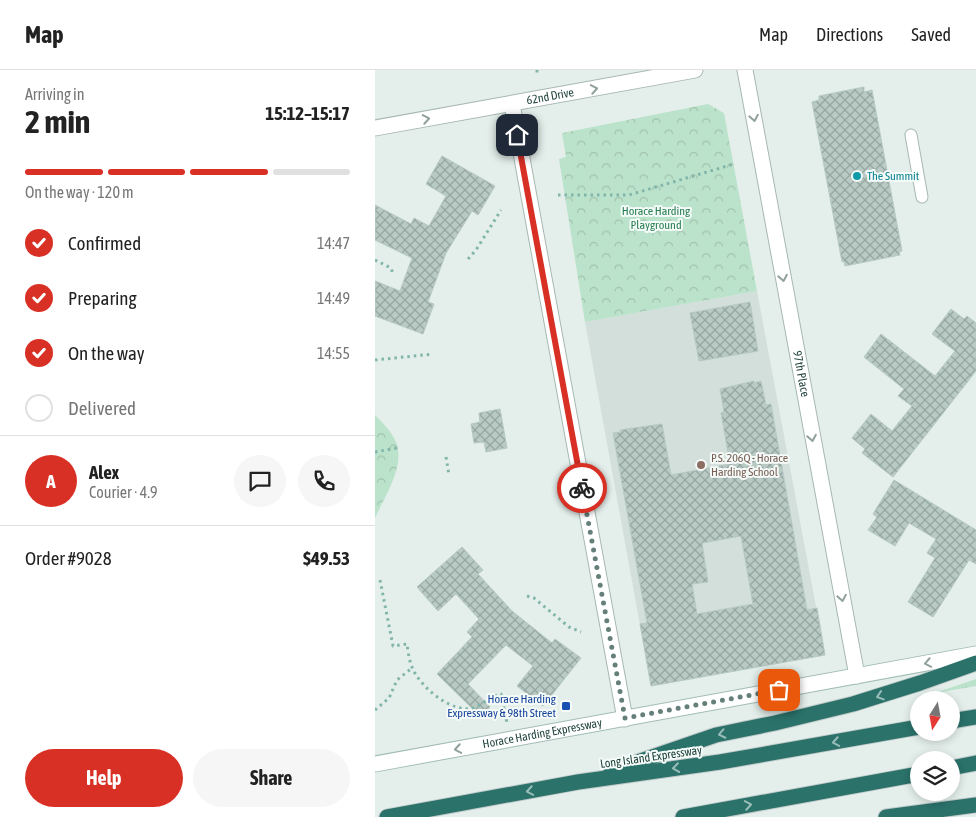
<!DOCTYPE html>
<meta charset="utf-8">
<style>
body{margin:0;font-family:"Asap Condensed",sans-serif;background:#f6f6f6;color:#222;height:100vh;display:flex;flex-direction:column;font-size:19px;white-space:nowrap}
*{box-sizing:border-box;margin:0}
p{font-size:16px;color:#767676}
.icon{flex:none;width:28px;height:28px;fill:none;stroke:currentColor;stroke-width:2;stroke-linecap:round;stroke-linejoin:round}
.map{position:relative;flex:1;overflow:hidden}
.side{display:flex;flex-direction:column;background:#fff;width:375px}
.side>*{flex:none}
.needle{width:32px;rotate:191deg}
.fabs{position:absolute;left:535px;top:621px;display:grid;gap:10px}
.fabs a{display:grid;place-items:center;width:50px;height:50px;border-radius:50%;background:#fff;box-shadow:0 2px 8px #0003;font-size:25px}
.pin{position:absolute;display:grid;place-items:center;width:42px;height:42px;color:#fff;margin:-21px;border-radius:10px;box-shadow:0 2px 8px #0006}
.courier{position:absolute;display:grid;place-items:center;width:50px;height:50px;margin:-25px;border:4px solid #d93025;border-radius:50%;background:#fff;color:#222;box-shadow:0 1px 6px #0007}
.headline em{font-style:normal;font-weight:700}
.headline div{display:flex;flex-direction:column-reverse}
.headline{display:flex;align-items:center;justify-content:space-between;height:85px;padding:0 25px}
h1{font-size:32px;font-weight:700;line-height:38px}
.bar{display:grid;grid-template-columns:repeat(4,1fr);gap:8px 5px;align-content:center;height:60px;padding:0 25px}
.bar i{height:6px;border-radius:4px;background:#e0e0e0}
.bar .current{background:#d93025}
.bar p{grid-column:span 4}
.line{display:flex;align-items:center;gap:12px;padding:0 25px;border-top:1px solid #e0e0e0}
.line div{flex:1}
.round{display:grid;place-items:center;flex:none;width:52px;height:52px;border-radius:26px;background:#f6f6f6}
ol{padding:0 25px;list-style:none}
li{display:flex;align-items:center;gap:15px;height:55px}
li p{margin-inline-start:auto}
li .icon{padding:5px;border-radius:50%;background:#d93025;color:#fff;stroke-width:4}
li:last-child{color:#767676}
li i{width:28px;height:28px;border:2px solid #e0e0e0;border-radius:50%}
.button{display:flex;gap:10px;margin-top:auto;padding:10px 25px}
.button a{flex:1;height:58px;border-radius:30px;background:#d93025;color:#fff;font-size:20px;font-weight:700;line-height:58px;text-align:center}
.button a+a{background:#f6f6f6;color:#222}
header{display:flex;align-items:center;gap:30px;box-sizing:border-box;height:70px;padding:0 25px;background:#fff;border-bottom:1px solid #e0e0e0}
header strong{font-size:24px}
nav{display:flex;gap:28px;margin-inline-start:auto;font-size:18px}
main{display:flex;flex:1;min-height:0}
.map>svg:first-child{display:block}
.built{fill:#d2dfda}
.grass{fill:url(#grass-tufts)}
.forest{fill:url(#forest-crowns)}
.building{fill:url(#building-cross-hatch);stroke:#b6c9c3;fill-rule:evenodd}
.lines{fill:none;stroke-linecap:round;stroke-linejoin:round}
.service-casing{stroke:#a6b8b3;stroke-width:13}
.minor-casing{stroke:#a6b8b3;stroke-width:17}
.secondary-casing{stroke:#a1bcb5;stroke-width:17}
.motorway-casing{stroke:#c1cac9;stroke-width:17}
.path{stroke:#82b5aa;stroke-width:3;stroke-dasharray:2.5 4;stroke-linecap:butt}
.service{stroke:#fff;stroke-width:11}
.minor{stroke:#fff;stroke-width:15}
.secondary{stroke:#fff;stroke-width:15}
.motorway{stroke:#2a726a;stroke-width:15}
.oneway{stroke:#90a19e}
.oneway2{stroke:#9abdb9}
.done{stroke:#657f7a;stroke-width:5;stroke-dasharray:0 9}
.route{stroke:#d93025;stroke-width:6}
.culture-dot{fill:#0f9aa8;stroke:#f5fbf9;stroke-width:2}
.education-dot{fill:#8d6e63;stroke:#f5fbf9;stroke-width:2}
.transit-dot{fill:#1a4fb4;stroke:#f5fbf9;stroke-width:2}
.labels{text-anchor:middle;stroke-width:4;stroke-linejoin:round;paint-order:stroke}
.street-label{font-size:12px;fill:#21433d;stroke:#f5fbf9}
.culture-label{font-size:12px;fill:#0d838f;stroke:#f5fbf9;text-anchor:start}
.park-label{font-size:12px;fill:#277e51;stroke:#f5fbf9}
.education-label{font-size:12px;fill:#785e54;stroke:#f5fbf9;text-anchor:start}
.transit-label{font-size:12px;fill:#164399;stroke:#f5fbf9;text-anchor:end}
</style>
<header>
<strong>Map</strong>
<nav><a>Map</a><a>Directions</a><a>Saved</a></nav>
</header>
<main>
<section class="side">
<div class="headline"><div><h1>2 min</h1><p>Arriving in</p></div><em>15:12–15:17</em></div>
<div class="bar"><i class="current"></i><i class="current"></i><i class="current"></i><i></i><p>On the way · 120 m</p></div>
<ol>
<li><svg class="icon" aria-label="check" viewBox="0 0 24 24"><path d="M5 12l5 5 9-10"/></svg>Confirmed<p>14:47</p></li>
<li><svg class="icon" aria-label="check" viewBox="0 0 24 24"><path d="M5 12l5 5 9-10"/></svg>Preparing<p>14:49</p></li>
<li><svg class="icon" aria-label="check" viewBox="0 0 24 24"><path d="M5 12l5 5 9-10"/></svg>On the way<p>14:55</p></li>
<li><i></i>Delivered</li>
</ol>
<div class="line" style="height:90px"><b class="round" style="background:#d93025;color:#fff">A</b><div><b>Alex</b><p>Courier · 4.9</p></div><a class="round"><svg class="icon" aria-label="chat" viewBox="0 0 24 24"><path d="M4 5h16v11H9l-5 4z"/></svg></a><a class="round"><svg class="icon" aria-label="phone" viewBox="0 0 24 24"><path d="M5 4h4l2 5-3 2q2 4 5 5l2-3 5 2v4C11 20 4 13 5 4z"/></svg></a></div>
<div class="line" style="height:65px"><div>Order #9028</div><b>$49.53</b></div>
<div class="button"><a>Help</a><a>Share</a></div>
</section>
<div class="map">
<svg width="601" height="747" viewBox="0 0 601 747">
<defs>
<pattern id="grass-tufts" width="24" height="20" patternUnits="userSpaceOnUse" patternTransform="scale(1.25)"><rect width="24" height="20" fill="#bbe2ca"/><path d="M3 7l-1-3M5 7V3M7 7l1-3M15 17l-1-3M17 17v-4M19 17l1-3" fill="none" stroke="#a0c3ae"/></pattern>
<pattern id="forest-crowns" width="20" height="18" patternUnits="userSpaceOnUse" patternTransform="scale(1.25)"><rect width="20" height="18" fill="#bbe2ca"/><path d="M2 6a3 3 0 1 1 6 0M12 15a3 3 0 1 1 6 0" fill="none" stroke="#a0c3ae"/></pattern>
<pattern id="building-cross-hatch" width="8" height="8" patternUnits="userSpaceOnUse" patternTransform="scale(1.25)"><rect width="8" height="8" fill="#b9cac5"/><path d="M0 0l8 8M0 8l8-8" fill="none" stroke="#96a6a1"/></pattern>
</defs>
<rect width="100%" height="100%" fill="#e4efeb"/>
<path class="built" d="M382,221L450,585L276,616L210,252Z"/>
<path class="grass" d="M601,609V616L560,623Z"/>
<g class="forest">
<path d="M333,34L349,43L382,221L210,252L184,89L191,87L187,63Z"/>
<path d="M0,345C7,352 15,360 20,370C32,394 10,426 0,448Z"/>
</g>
<g class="building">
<path d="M489,17V22L497,20L527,181L524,182L525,185L470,196L469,191L467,192L437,32L444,30V26Z"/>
<path d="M67,86L120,116L103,145L97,141L71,183L53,232L59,234L48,264L0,246V211L25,221L37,188L0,170V135L36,154L39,148L54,156L71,126L51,114Z"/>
<path d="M375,232L383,281L324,291L315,243Z"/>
<path d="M576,239L589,249L592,246L601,253V301L518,407L487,383L490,379L477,368L496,344L517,361L537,336L523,326L529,319L489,287L506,264L560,306L580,281L557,264Z"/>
<path d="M379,311V313L386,311L391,335L396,334L432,540L442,538L450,585L276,616L265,554L272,553L238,363L246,362L245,360L287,354L296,405L355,394L346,343L349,342L345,319ZM366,466L378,534L322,544L317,514L333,512L327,473Z"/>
<path d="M125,339L132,378L111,382L109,372L99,373L96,354L105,352L104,343Z"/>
<path d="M519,410L601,460V494L594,490L558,547L533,532L560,488L552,483L561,469L534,453L520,476L493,460L502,447L498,444Z"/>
<path d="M87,477L108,500L103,504L137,541L177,573L180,569L206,588L168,636L142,616L158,596L131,575L93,614L115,637L106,647L62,604L97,567L92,562L104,549L81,524L63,541L42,517Z"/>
</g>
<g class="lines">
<g class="service-casing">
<path id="service" d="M536,65L547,127"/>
</g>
<g class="minor-casing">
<g id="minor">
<path id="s1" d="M370,0L482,606"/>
<path d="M137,34L250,649"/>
<path id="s2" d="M0,58L320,0"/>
</g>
</g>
<g class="secondary-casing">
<g id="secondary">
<path id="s3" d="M0,694L601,584"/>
</g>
</g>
<g class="motorway-casing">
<g id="motorway">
<path d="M576,651L601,647"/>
<path d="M576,698L601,693"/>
<path d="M236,701L341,665L400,653L478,634L545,613L601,593"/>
<path d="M12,747L203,712L345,692L544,657"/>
<path d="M308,747L544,704"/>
<path d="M511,747L601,735"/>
</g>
</g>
<g class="path">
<path d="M162,0V4"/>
<path d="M183,125H254L359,94"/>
<path d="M93,189L101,180L126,140"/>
<path d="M0,190L16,198L18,204"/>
<path d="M0,290L58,284"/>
<path d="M0,382L22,378"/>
<path d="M71,387L74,405"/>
<path d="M5,510L18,576L32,574C33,581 34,590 37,597C44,616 77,644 98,638C108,635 115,625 126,624L132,653"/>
<path d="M152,526L159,528L194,557L206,562"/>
<path d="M0,640L14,628L22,610L37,598"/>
</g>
<use href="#service" class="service"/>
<use href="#minor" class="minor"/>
<use href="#secondary" class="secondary"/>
<use href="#motorway" class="motorway"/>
</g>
<defs><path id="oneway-chevron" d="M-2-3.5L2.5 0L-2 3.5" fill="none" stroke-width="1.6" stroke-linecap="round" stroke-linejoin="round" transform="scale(1.25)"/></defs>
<g class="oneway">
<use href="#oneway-chevron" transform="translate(219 19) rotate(-10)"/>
<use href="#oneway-chevron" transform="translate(379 48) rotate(80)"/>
<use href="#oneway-chevron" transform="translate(51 49) rotate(-10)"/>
<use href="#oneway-chevron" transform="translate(408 208) rotate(80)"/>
<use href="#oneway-chevron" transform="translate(437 368) rotate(80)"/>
<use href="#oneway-chevron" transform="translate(467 528) rotate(80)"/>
<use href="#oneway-chevron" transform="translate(553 593) rotate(169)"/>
<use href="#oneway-chevron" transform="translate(83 679) rotate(170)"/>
</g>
<g class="oneway2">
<use href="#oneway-chevron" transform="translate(505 626) rotate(162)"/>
<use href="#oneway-chevron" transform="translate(347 664) rotate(168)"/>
<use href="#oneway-chevron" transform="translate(461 672) rotate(170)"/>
<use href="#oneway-chevron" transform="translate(301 698) rotate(172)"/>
<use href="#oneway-chevron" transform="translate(155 721) rotate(170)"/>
<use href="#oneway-chevron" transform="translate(373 735) rotate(-10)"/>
</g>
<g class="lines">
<path class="done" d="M207,418L250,648L404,620"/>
<path class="route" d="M142,65L207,418"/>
</g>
<circle class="culture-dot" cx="482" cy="106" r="5"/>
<circle class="education-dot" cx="326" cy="395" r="5"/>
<rect class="transit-dot" x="186" y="631" width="10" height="10" rx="2.5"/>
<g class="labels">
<g class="street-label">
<text dy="4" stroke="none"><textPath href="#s2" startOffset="178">62nd Drive</textPath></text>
<text dy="4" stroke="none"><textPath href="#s1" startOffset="309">97th Place</textPath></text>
<text dy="4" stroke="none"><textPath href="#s3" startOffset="170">Horace Harding Expressway</textPath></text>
<text transform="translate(276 687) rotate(-8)" y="4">Long Island Expressway</text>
</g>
<g class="culture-label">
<text x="492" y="110">The Summit</text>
</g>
<g class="park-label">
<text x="281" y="145">Horace Harding<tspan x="281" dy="14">Playground</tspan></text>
</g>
<g class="education-label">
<text x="336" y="392">P.S. 206Q - Horace<tspan x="336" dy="14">Harding School</tspan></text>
</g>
<g class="transit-label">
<text x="181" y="633">Horace Harding<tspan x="181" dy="14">Expressway &amp; 98th Street</tspan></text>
</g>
</g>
</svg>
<div class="fabs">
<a><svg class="needle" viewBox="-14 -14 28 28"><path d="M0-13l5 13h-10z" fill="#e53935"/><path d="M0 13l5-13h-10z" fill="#767676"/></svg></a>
<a><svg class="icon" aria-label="layers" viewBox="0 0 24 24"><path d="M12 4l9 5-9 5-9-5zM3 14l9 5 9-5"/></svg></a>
</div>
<div class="pin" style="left:404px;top:620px;background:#ea580c"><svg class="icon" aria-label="bag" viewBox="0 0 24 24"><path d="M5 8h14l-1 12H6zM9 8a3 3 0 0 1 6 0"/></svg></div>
<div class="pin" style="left:142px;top:65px;background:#1f2937"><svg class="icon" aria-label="home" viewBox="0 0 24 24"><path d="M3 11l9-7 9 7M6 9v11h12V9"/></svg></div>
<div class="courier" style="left:207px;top:418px"><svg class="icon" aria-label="bike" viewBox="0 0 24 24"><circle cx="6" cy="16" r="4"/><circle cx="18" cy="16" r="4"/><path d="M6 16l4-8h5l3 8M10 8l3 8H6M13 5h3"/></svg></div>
</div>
</main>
